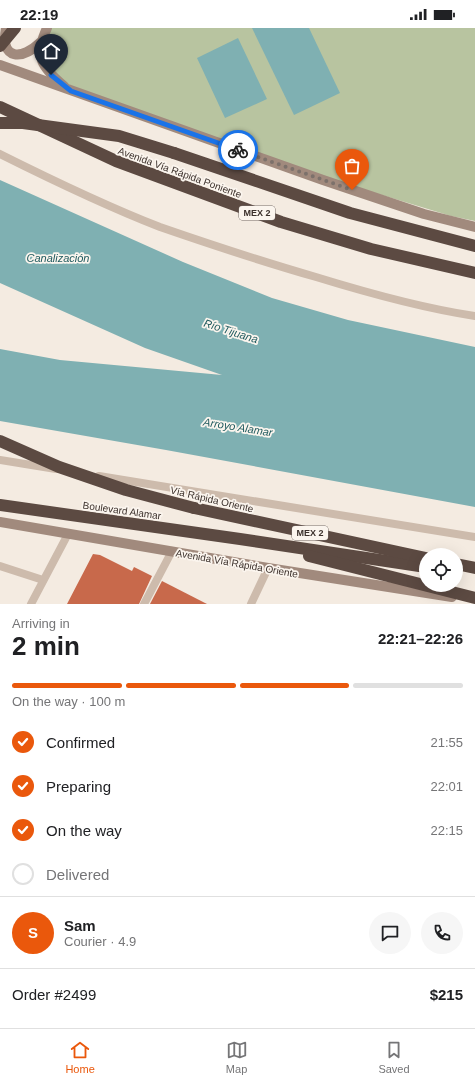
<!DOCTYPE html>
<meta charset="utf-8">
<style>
body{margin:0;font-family:Arial,sans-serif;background:#f6f6f6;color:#202124;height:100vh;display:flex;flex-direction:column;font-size:15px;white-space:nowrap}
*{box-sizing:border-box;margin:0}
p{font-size:13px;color:#757577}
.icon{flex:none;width:22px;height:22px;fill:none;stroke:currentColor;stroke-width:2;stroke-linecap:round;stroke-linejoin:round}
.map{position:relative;height:576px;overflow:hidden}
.side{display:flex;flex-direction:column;background:#fff;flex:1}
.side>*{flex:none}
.fabs{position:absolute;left:419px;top:520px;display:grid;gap:8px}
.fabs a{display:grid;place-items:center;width:44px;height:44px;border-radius:50%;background:#fff;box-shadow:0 4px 16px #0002;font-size:20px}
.pin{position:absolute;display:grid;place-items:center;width:34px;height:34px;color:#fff;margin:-41px -17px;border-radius:50% 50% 50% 0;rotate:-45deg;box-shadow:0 0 4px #0007}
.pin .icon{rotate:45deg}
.courier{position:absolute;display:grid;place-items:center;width:40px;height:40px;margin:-20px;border:3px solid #1a73e8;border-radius:50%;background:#fff;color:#222;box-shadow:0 1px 5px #0007}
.overview em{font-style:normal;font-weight:700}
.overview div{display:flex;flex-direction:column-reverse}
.overview{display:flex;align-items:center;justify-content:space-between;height:68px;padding:0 12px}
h1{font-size:26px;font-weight:700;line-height:30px}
.bar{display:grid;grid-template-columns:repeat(4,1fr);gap:6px 4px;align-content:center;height:48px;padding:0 12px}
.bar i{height:5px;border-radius:3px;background:#e0e0e0}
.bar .selected{background:#ea580c}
.bar p{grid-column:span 4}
.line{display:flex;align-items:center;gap:10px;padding:0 12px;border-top:1px solid #e0e0e0}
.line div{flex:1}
.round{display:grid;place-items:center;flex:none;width:42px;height:42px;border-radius:21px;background:#f6f6f6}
ol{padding:0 12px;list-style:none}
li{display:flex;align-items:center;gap:12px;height:44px}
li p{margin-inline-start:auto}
li .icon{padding:4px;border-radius:50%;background:#ea580c;color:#fff;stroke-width:4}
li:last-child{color:#757577}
li i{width:22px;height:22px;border:2px solid #e0e0e0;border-radius:50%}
.status{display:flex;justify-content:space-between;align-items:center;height:28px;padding:0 20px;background:#fff;direction:ltr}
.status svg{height:11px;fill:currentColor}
.menu{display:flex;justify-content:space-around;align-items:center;height:56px;border-top:1px solid #e0e0e0;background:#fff;font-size:11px;color:#757577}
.menu a{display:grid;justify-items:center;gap:2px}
.menu .selected{color:#ea580c}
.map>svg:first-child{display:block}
.green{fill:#b8c4a0}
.water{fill:#7fb0b2}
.building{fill:#c8694b}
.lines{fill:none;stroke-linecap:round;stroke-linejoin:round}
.lane{stroke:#cdbbac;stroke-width:8}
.secondary{stroke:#a18a7d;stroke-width:10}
.highway{stroke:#5c4a42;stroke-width:12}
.highway-bridge{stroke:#5c4a42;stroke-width:12}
.done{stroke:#7c716b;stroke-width:4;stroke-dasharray:0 7.2}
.route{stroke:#1a73e8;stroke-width:5}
.labels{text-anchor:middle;stroke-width:3.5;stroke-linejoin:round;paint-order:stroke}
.shield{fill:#fbf5ee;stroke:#756b66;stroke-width:1}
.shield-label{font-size:9px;font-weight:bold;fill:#3b302b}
.street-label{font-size:10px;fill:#3b302b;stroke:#fbf5ee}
.water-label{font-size:11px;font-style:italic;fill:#1f5a5e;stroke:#fbf5ee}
</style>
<div class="status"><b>22:19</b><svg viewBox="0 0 49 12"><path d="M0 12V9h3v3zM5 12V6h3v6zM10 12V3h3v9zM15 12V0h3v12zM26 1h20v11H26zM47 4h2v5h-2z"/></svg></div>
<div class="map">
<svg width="475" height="576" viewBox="0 0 475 576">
<rect width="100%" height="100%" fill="#f4ebe1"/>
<path class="green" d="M50,0H475V193L451,188L339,154L72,58L58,51L42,28Z"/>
<g class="water">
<path d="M252,0H309L340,65L294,87Z"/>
<path d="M238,10L267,71L225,90L197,30Z"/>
<path d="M0,152L183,234L272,270L348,292L475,319V479L166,422L0,393V321L60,332L222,347L145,320L0,255Z"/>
</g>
<g class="building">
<path d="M93,526L100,527L132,543L134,539L152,548L139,576H67Z"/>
<path d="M162,553L207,576H150Z"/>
</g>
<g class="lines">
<g class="lane">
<path d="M0,126C52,152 106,178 160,199C212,217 264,234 316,249C368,265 421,280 475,288"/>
<path d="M0,432L56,441"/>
<path d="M99,448L475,509"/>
<path d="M0,538L43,552"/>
<path d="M31,576L68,506"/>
<path d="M144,576L172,523"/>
<path d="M251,576L268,540"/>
</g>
<g class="secondary">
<path d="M6,0C0,33 22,32 41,14"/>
<path d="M47,0C34,28 41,39 64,58"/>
<path d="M0,37L323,152L424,186L475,199"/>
<path d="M0,494L268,540L452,569"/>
</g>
<g class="highway">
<path d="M0,79L116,133L281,194L371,221L475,245"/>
<path d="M174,125L350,185L475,218"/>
<path d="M0,477L240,511L426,539"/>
<path d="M194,480L426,530"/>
<path d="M309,528L475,570"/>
<path d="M456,536L475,540"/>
</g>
<g class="highway-bridge">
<path d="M0,18L15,0"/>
<path d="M0,95H23L119,108L174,125"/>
<path d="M0,413L59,439L126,462L194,480"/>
</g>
</g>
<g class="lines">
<path class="done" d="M238,122L352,162"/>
<path class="route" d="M51,47L71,63L238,122"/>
</g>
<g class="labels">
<g class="shield">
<rect x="239" y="178" width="36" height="14" rx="3"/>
<rect x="292" y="498" width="36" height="14" rx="3"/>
</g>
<g class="shield-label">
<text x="257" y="188">MEX 2</text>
<text x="310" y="508">MEX 2</text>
</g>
<g class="street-label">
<text transform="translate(180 144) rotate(20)" y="4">Avenida Vía Rápida Poniente</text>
<text transform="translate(212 471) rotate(13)" y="4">Vía Rápida Oriente</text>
<text transform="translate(122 482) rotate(8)" y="4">Boulevard Alamar</text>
<text transform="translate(237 535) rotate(10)" y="4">Avenida Vía Rápida Oriente</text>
</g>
<g class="water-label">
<text x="58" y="234">Canalización</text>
<text transform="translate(231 303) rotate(18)" y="4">Río Tijuana</text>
<text transform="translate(238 399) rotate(9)" y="4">Arroyo Alamar</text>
</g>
</g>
</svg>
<div class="fabs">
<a><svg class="icon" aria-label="locate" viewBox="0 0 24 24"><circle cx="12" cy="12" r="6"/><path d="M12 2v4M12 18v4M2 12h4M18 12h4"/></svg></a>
</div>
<div class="pin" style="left:352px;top:162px;background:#ea580c"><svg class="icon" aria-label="bag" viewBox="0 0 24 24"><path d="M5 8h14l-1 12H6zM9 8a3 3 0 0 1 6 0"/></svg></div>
<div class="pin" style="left:51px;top:47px;background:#1f2937"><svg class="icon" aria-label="home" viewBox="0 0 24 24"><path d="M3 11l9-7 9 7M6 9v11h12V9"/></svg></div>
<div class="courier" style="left:238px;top:122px"><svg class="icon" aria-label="bike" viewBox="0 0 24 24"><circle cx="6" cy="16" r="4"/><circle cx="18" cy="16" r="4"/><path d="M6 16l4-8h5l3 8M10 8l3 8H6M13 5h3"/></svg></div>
</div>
<section class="side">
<div class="overview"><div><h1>2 min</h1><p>Arriving in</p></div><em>22:21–22:26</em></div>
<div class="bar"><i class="selected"></i><i class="selected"></i><i class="selected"></i><i></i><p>On the way · 100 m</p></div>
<ol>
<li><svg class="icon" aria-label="check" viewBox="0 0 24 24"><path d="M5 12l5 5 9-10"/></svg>Confirmed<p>21:55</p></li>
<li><svg class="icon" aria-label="check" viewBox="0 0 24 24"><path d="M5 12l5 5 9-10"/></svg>Preparing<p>22:01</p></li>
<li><svg class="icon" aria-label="check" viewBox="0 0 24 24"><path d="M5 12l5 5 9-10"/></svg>On the way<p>22:15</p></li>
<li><i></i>Delivered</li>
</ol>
<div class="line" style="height:72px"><b class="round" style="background:#ea580c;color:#fff">S</b><div><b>Sam</b><p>Courier · 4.9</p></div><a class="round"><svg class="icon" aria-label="chat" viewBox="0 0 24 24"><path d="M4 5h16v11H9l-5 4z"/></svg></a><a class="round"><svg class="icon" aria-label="phone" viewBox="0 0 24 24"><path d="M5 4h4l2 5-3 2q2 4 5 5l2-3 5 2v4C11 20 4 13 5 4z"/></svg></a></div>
<div class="line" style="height:52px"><div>Order #2499</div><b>$215</b></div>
</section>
<nav class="menu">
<a class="selected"><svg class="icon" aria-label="home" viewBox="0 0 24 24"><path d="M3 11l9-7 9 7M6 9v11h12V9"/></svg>Home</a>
<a><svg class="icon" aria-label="map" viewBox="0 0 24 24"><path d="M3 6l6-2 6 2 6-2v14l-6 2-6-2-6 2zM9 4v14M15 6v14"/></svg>Map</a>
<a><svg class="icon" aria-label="saved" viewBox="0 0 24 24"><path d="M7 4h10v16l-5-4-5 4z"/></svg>Saved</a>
</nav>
